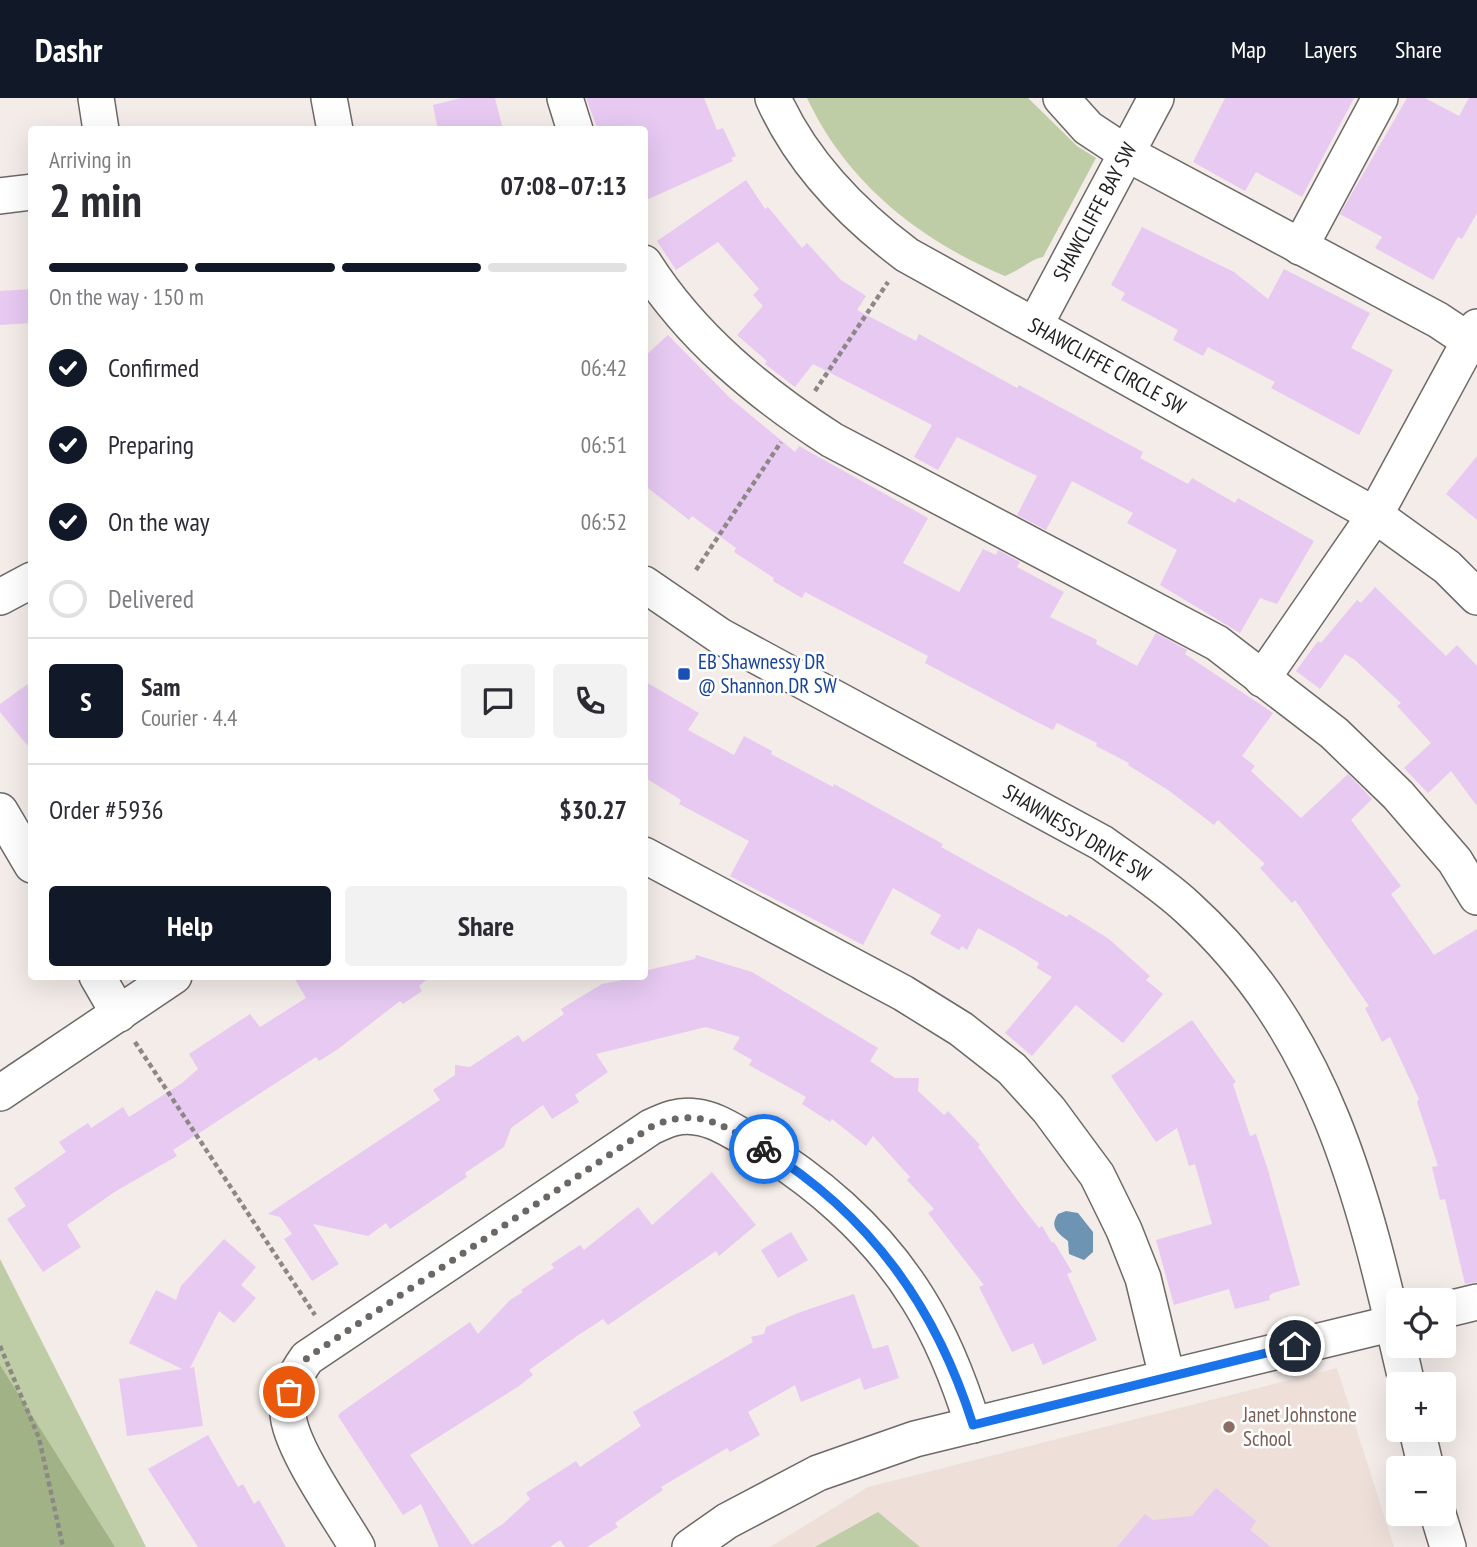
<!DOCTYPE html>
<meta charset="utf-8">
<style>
body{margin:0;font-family:"PT Sans Narrow",sans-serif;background:#f2f2f3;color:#2b2b33;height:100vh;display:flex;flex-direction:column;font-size:26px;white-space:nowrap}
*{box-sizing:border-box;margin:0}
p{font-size:23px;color:#7c7c81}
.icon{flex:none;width:38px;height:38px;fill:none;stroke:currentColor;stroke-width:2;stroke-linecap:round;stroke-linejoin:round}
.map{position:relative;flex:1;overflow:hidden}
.sheet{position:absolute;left:28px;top:28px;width:620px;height:854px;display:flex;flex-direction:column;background:#fff;border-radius:7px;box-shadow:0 7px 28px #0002}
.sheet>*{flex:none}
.buttons{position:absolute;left:1386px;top:1190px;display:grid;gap:14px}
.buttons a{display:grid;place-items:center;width:70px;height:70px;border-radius:7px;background:#fff;box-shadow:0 7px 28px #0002;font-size:35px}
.pin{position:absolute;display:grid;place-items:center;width:60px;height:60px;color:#fff;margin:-30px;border:4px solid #fff;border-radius:50%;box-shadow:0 2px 7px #0007}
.courier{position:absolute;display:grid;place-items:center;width:70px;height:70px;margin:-35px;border:5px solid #1a73e8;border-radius:50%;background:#fff;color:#222;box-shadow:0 2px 9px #0007}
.head em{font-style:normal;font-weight:700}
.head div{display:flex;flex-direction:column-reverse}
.head{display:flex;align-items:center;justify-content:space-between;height:119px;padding:0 21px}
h1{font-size:46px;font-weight:700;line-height:52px}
.bar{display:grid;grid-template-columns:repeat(4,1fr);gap:10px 7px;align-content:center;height:84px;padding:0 21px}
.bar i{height:9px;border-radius:5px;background:#e1e1e2}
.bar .active{background:#111827}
.bar p{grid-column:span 4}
.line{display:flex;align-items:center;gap:18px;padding:0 21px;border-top:2px solid #e1e1e2}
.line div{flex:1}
.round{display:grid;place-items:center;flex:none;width:74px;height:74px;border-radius:7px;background:#f2f2f3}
ol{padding:0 21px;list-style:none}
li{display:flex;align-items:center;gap:21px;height:77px}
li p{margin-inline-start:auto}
li .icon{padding:7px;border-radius:50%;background:#111827;color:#fff;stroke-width:4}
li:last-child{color:#7c7c81}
li i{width:38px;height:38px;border:4px solid #e1e1e2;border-radius:50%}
.action{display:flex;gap:14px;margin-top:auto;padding:14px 21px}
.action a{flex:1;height:80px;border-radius:7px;background:#111827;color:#fff;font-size:28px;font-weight:700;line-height:80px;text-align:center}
.action a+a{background:#f2f2f3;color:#2b2b33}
header{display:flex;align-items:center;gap:42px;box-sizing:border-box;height:98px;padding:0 35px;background:#111827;color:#fff}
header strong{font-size:33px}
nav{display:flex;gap:38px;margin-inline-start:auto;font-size:24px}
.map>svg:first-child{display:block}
.built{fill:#eedfd9}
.green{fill:#becda5}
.forest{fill:#a1b286}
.water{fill:#6d95b3}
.building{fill:#e7c9f2}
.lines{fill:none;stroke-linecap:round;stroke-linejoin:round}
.minor-casing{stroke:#6e6966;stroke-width:38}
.path{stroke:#8d8886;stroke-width:4.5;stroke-dasharray:5 3.5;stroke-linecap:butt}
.minor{stroke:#fff;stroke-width:35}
.done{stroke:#6a6765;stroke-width:7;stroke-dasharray:0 12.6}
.route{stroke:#1a73e8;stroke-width:9}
.transit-dot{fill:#1a4fb4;stroke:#fff;stroke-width:2.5}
.education-dot{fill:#8d6e63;stroke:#fff;stroke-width:2.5}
.labels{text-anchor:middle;stroke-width:5;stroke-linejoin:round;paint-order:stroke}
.street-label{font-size:21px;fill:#211f1e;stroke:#fff}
.transit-label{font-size:21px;fill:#164399;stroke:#fff;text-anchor:start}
.education-label{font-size:21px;fill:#785e54;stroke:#fff;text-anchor:start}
</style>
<header>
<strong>Dashr</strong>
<nav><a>Map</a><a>Layers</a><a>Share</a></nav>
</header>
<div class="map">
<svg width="1477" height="1449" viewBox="0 0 1477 1449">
<rect width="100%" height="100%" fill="#f3ece9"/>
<path class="built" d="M1337,1270L1394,1449H770L868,1389Z"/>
<g class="green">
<path d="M807,0H1028L1077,48L1096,60L1043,159C1031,161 1019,173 1005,178C920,143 846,84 807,0Z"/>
<path d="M0,1161L146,1449H0Z"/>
<path d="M878,1414L920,1449H815Z"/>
</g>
<path class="forest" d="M0,1267L115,1449H0Z"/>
<path class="water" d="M1066,1113L1078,1115L1093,1134V1154L1084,1162L1069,1156L1068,1143C1058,1135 1049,1129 1058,1116Z"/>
<g class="building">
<path d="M461,0H495L503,32H438L433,7Z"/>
<path d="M586,0H704L717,32L723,30L736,58L731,60L733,63L644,103V32H598Z"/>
<path d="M1225,0H1354L1302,99L1256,74L1245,93L1193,64Z"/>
<path d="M1407,0H1425L1459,18L1469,0H1477V115L1462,141L1458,139L1433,182L1375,150L1382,139L1340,116Z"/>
<path d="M746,82L765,111L768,109L802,150L807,145L841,182L866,198L857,212L916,243L919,236L1017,290L1019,287L1143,354L1140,360L1188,386L1192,380L1235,405L1238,400L1314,443L1277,506L1260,500L1240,535L1160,487L1177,452L1127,425L1133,415L1072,383L1046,432L1017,417L1037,378L957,339L938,372L914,359L932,327L813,266L795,289L765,266L767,263L737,237L763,208L753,197L759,191L718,144L676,172L657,143Z"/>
<path d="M1142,129L1234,174L1268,201L1284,171L1370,215L1351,250L1393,272L1359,337L1271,290L1275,284L1208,249L1203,258L1173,242L1178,232L1121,202L1125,195L1111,187Z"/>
<path d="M32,191V225L0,227V193Z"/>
<path d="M668,237L730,300L795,354L799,348L928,420L903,465L959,494L983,451L996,457L998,452L1020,464L1017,469L1064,494L1050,519L1097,542L1096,546L1137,568L1156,535L1187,552L1185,556L1273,615L1242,658L1255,668L1251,673L1301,720L1348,676L1372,701L1351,722L1401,788L1391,796L1434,857L1477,831V1184L1465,1186L1445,1101L1440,1102L1432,1069L1438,1068L1417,1004L1419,1001L1390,939L1382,944L1365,910L1369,908L1295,802L1292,805L1260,770L1265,766L1218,722L1214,727L1168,692L1128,667L1129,665L1096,648L1097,645L1057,625L1053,632L1023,617L925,565L928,558L805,494L802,500L773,483L774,480L734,454L736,450L692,418L689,422L644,387V259Z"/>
<path d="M1477,358V422L1446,396Z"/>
<path d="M1375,489L1446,558L1457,547L1477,568V708L1451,673L1428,695L1404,670L1431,645L1397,608L1401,605L1355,562L1345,556L1320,591L1296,573L1318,543L1321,545L1357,502L1361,505Z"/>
<path d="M32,583V653L0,614V606Z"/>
<path d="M644,583L699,615L688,632L734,657L744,638L772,653L771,656L833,689L834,686L943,746L941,749L1067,819L1069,816L1109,841L1150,878L1146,882L1163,896L1123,945L1076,907L1032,958L1005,935L1052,879L1037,870L1039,865L1015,850L978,830L967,852L962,848L959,852L930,836L941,817L893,790L863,847L730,778L749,743L679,706L681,702L644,679Z"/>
<path d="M696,857L752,874L878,950L870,963L895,980H919L918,993L944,1017L948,1013L980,1047L978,1049L1024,1111L1039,1130L1042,1128L1052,1145L1054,1144L1072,1174L1067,1176L1097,1242L1043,1267L1033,1245L1012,1254L979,1189L984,1187L928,1115L934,1111L907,1082L910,1079L873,1038L866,1048L832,1021L830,1024L802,1006L806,999L749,967L752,962L733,951L740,939L706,929L596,956L608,974L575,997L579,1004L552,1021L543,1007L511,1030L504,1049L465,1075L467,1079L390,1131L386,1125L368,1138L313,1126L339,1166L312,1183L284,1141L292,1136L280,1119L268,1116L440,1002L433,992L455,977V967L470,969L518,937L523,944L564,916L561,911L602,886L644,878V873L695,861Z"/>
<path d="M293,878H431L419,888L422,893L403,906L400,903L338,951L319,963L316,959L173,1052L177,1058L116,1093L67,1127L81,1149L43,1174L7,1121L26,1108L14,1090L66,1054L59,1044L88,1025L91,1030L123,1009L129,1019L182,985L198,971L189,956L250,916L260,929L306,900Z"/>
<path d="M1192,922L1236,984L1233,986L1250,1038L1256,1036L1268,1072L1300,1187L1273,1195L1269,1198L1270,1202L1235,1211L1229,1191L1174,1207L1156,1142L1212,1126L1195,1066L1189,1068L1177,1030L1156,1044L1111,978Z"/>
<path d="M712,1074L756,1127L719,1158L716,1153L608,1227L603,1221L577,1238L529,1272L533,1277L519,1288L410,1357L472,1447L504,1425L530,1401L526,1395L576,1363L580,1369L641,1328L633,1314L753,1244L751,1239L764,1236L766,1229L798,1215L854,1196L873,1251L888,1247L899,1280L864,1292L860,1280L801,1304L795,1287L748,1314L760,1337L730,1354L727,1350L661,1389L663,1392L615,1425L618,1429L587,1449H565L560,1442L550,1449H439L421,1406L403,1417L338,1318L340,1315L470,1224L478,1236L510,1202L523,1194L521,1192L554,1170L551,1166L580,1147L584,1152L638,1109L652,1127Z"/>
<path d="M791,1134L808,1162L778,1180L761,1152Z"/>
<path d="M224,1141L256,1169L241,1187L256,1200L234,1225L219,1213L190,1270L194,1269L203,1328L127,1338L119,1281L182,1271L129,1245L156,1192L176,1202L181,1188Z"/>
<path d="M208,1337L238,1389L243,1386L254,1406L259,1402L286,1449H198L148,1371Z"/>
<path d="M1216,1390L1256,1423L1250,1432L1271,1449H1117L1145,1416L1153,1422L1192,1418Z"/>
</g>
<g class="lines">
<g class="minor-casing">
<g id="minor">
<path d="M96,0L101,32"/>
<path d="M329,0L335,32"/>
<path d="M565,0L575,32"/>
<path d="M773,0C802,65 851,115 907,157L1375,417L1447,469L1477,499"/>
<path d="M1061,0L1088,30L1126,55L1438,222L1477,248"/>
<path d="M0,98L32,94"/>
<path d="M1300,149L1380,0"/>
<path d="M644,165C691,239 759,295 832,342L1217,545L1334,635L1398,697L1455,763L1477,799"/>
<path d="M1035,227L1156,0"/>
<path d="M644,486L720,538L1102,745C1131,766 1161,785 1187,809C1330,939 1365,1106 1407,1286"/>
<path d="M0,499L32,482"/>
<path d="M1262,581L1375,417L1477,229"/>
<path d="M0,713L32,767"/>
<path d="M644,757L903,895L961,931L1012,971L1049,1012L1097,1077L1124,1132L1143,1180L1167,1279"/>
<path d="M97,878L119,916"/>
<path d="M0,995L174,878"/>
<path d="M1444,1212L1477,1204"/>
<path d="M1417,1332L1426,1370"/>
<path d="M1438,1416L1448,1449"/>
<path d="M357,1449C339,1418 289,1348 288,1315C286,1293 295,1277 307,1260L651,1029C666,1022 679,1016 696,1019C714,1021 729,1031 745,1040C813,1079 876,1133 918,1201C943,1241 959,1282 973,1327"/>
<path d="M690,1449L727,1423L818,1375L915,1341L1398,1224"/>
</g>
</g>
<g class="path">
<path d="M815,293L888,184"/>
<path d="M696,472L781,344"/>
<path d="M135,944L315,1217"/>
<path d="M0,1248L39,1340L63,1449"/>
</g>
<use href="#minor" class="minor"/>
</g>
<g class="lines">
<path class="done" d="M289,1294L295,1277L307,1260L651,1029C698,1007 723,1028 764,1051"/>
<path class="route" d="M764,1051C870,1117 936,1209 973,1327L1295,1248"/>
</g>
<rect class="transit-dot" x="677" y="569" width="14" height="14" rx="3.5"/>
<circle class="education-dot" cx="1229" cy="1329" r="7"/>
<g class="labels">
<g class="street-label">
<text transform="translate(1095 114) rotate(-62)" y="7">SHAWCLIFFE BAY SW</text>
<text transform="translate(1107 268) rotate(29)" y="7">SHAWCLIFFE CIRCLE SW</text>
<text transform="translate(1077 735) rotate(31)" y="7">SHAWNESSY DRIVE SW</text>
</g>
<g class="transit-label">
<text x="698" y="571">EB Shawnessy DR<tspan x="698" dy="24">@ Shannon DR SW</tspan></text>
</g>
<g class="education-label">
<text x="1243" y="1324">Janet Johnstone<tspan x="1243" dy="24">School</tspan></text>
</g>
</g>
</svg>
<div class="buttons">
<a><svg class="icon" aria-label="locate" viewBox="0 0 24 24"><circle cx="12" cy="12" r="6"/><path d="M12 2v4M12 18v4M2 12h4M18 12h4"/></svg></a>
<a>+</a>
<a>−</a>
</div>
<div class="pin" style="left:289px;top:1294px;background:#ea580c"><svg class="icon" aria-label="bag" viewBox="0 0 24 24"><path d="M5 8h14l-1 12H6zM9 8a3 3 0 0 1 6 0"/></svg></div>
<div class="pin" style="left:1295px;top:1248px;background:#1f2937"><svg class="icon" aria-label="home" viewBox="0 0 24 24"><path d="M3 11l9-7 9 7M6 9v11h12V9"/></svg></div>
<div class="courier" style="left:764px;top:1051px"><svg class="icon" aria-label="bike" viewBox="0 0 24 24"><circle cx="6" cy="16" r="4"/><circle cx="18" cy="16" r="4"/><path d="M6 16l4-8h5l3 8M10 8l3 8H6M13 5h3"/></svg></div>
<section class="sheet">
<div class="head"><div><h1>2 min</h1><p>Arriving in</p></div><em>07:08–07:13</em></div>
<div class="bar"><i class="active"></i><i class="active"></i><i class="active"></i><i></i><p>On the way · 150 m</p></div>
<ol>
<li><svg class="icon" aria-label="check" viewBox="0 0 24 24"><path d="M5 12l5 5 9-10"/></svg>Confirmed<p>06:42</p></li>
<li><svg class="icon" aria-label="check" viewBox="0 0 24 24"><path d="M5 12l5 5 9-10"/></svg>Preparing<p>06:51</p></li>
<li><svg class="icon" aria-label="check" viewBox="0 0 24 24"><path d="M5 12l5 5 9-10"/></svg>On the way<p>06:52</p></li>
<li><i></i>Delivered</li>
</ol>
<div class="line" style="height:126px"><b class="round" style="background:#111827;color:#fff">S</b><div><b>Sam</b><p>Courier · 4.4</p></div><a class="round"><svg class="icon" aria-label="chat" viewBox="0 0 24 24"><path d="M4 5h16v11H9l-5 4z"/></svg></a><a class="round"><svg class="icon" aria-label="phone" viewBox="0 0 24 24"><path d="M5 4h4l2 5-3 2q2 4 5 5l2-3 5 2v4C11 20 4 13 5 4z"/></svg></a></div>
<div class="line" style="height:91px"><div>Order #5936</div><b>$30.27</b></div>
<div class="action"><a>Help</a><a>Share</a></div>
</section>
</div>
